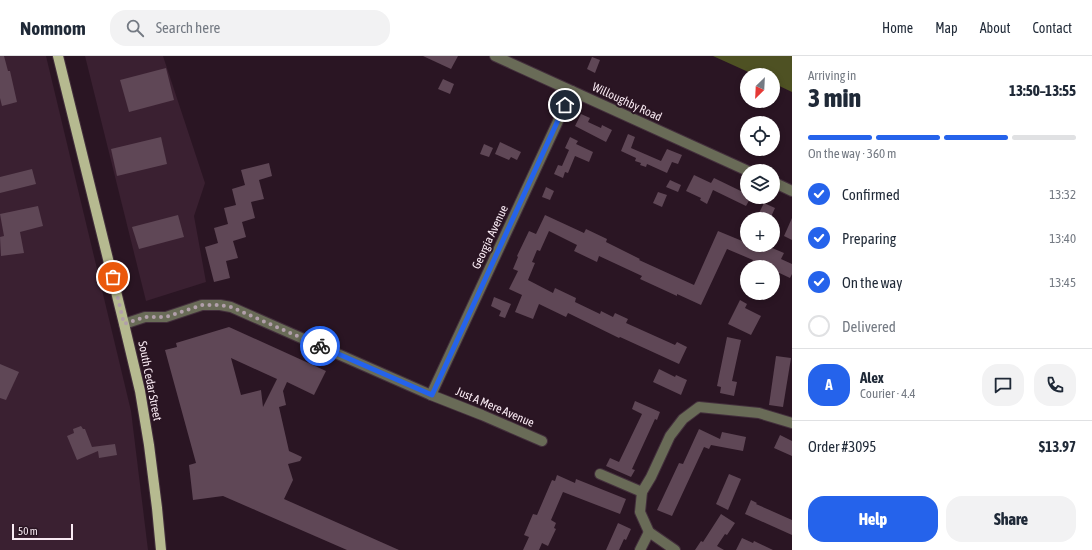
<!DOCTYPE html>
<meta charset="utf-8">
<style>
body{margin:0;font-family:"Asap Condensed",sans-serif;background:#f2f2f3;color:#1f2937;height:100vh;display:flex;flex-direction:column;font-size:15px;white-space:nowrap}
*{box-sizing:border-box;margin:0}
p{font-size:13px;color:#747a83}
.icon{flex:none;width:22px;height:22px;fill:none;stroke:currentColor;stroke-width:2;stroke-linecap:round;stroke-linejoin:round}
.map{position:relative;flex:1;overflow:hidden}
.side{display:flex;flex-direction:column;background:#fff;width:300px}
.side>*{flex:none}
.needle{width:26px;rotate:204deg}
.controls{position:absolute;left:740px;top:12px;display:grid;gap:8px}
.controls a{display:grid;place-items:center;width:40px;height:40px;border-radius:50%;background:#fff;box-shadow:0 2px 6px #0003;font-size:20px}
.scale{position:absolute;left:12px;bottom:10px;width:61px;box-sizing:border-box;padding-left:4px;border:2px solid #f9eaf3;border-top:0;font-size:11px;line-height:14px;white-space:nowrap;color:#f9eaf3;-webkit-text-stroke:3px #2a1523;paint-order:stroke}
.pin{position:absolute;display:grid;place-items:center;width:34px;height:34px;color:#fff;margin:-17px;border:2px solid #fff;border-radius:50%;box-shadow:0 1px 4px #0007}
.courier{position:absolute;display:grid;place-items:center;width:40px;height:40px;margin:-20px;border:3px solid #2563eb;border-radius:50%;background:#fff;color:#222;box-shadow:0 1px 5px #0007}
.headline em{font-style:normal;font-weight:800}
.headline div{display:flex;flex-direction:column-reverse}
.headline{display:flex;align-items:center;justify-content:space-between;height:68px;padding:0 16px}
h1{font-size:26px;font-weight:800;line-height:30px}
.bar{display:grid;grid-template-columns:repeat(4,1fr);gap:6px 4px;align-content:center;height:48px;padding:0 16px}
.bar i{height:5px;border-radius:3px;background:#e0e1e3}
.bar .current{background:#2563eb}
.bar p{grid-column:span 4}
.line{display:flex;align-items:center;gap:10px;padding:0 16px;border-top:1px solid #e0e1e3}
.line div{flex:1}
.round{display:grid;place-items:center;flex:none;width:42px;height:42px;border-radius:16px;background:#f2f2f3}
ol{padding:0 16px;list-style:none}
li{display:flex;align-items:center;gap:12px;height:44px}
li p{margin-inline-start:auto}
li .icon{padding:4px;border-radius:50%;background:#2563eb;color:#fff;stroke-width:4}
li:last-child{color:#747a83}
li i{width:22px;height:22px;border:2px solid #e0e1e3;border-radius:50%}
.action{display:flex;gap:8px;margin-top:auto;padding:8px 16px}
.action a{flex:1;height:46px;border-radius:16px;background:#2563eb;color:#fff;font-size:16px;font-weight:800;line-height:46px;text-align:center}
.action a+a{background:#f2f2f3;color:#1f2937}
header{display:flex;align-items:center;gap:24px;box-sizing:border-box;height:56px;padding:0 20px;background:#fff;border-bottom:1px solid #e0e1e3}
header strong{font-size:19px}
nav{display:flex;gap:22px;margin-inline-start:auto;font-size:14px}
.search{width:280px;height:36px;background:#f2f2f3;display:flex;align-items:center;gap:10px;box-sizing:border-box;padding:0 14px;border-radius:16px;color:#747a83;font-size:15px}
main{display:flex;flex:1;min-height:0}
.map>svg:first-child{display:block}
.built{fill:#3a2031}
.forest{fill:#4e5123}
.building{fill:#5f4756;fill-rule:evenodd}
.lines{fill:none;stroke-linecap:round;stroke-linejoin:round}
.minor-casing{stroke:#432f3c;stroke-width:12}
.major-casing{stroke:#432f3c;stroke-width:12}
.minor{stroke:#696b57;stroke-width:10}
.major{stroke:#b6ba90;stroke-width:10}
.done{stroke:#b19faa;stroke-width:4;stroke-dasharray:0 7.2}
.route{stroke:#2563eb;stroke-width:5}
.labels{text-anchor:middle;stroke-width:4;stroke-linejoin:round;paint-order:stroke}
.street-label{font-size:12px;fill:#f9eaf3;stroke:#2a1523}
</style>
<header>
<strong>Nomnom</strong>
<div class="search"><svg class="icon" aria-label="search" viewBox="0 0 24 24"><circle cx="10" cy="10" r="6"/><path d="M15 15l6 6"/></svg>Search here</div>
<nav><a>Home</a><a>Map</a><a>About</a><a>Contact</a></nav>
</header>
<main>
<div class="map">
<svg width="792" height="494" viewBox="0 0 792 494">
<rect width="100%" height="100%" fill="#2a1523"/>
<g class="built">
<path d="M0,0H46L131,355L148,494H0Z"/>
<path d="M85,0H163L205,127L194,160L206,226L146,245Z"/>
</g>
<path class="forest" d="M713,0H792V36L773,27V19H755Z"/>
<g class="building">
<path d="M0,0H4L8,15H10L17,46L2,50L0,42Z"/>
<path d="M423,0H458L451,13Z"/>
<path d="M592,1L600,4L595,17L587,13Z"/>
<path d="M166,12L174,44L129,56L120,24Z"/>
<path d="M443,23L454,28L450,38L438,33Z"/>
<path d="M581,58L590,62L588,66L601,72L602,69L612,74L606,86L575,70Z"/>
<path d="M628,78L635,81L631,92L661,105L667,93L682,99L678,108L672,106L667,117L647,108L646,111L640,109L641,107L635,105L636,102L621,95Z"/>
<path d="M161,81L167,108L117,120L111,93Z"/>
<path d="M570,81L578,85L576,88L593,96L589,106L575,100L568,117L565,116L563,122L554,118L558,109L562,110L569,94L565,92Z"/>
<path d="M500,86L521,96L517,104L511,101L509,104L495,98Z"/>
<path d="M484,88L493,92L489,101L480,98Z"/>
<path d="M269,107L272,120L259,124L264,143L251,146L255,162L242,166L246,181L233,185L238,202L226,205L230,222L214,226L205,191L218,187L214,172L228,168L224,152L236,149L232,133L245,129L241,114Z"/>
<path d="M32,113L36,128L0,137V121Z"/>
<path d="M694,119L711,127L714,122L747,138V141H751L746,150L713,134L707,148L700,144L701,142L686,135Z"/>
<path d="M670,124L681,129L678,136L666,131Z"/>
<path d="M546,131L554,135L550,144L542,141Z"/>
<path d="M658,136L667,139L662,151L653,147Z"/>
<path d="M764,147L775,152L770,163H756Z"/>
<path d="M38,150L43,170L20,176L24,197L1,200L0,181L4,180L0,158Z"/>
<path d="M178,159L184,181L139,193L132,171Z"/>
<path d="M545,159L584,177L586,173L607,183L606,186L640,203L639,204L694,229L718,175L747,187V189H752L759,192L760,189H765L784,197L781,203L792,208V218L790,222L773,214V211H750L753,204L727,193L701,249L677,238V240L640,223L642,220L599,200L597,206L574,195L577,189L549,175L540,195L537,194L532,206L535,207L528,224L553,237L555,232L576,242L575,246L600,258L601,255L613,261L615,257L628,263L626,267L675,289L677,286L687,291L679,308L620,281L619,282L568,257L566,261L539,248L533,263L515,256L522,239L509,233L518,215L513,213L518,201L517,200L529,175L536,178Z"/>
<path d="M792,162V184L784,180Z"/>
<path d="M494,241L511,248L505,262L499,260L501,255L491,250Z"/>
<path d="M740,244L747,248L745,252L761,260L751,279L728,268Z"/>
<path d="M229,271L326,315L314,339L287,326L283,335L286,349L279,351L289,395L302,401L300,405L288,408L293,424L284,443L399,494H347L223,440L193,444L189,409L196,407L165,294L177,291L176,287ZM231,302L277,323L263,351L261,334L241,339Z"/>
<path d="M727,281L741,284L732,325L737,326L734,340L720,337L721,331L717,330Z"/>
<path d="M776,300L791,302L783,351L769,349Z"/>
<path d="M0,308L19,316L6,344L0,342Z"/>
<path d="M659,313L675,321L676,319L687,324L681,339L653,326Z"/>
<path d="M635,345L660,356L657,364L655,363L632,413L635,414L631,421L606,410L610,402L619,406L642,358L632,353Z"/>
<path d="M81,370L83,373H85L92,391L115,388L117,399L99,402L98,395L77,404L67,380L74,377L73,373Z"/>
<path d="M699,373L720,383L722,376L746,381L743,395L711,389L709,393L704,391L672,460L657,454L679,407L683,408Z"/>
<path d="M780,379L792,385V400L774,392Z"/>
<path d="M729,418L741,423L728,454L716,448Z"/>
<path d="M557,419L575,427L576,423L626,443L620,458L563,436L551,464L556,467L554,472L556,473L548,490L542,487L539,494H523L529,481L524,479L533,458L537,459L552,424L555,425Z"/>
<path d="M751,444L757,447L756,448L792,464V479L745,458Z"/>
<path d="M721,458L735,467L727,479L725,478L717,490L724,494H695L701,485L703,486Z"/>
<path d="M618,467L631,473L626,484L624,483L619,494H606Z"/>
<path d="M742,482L753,487L754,485L773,494H736Z"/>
</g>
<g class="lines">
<g class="minor-casing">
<g id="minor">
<path d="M495,0L748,115"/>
<path d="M773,126L792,135"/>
<path d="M124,268L145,261H166L202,249H220L231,251L431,339L482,359L542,385"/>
<path d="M431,339L572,35"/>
<path d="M600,418L642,436"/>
<path d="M640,494L649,476"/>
<path d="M675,494L649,476L640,456L642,436L651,421L670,380L683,363L699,351L759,357L792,367"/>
</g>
</g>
<g class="major-casing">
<path id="major" d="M58,0L124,268L140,335L149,389L157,452L161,494"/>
</g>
<use href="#minor" class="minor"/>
<use href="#major" class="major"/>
</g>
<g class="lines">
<path class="done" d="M113,221L124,268L145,261H166L202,249H220L231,251L320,290"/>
<path class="route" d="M320,290L432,339L565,49"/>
</g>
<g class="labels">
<g class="street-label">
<text transform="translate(627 46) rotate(25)" y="4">Willoughby Road</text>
<text transform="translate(490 181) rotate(-65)" y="4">Georgia Avenue</text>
<text transform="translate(150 325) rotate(79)" y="4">South Cedar Street</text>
<text transform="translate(495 351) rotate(23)" y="4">Just A Mere Avenue</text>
</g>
</g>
</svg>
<div class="controls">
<a><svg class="needle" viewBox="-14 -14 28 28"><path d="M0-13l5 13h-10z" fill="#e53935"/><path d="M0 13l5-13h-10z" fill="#747a83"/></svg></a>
<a><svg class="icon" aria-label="locate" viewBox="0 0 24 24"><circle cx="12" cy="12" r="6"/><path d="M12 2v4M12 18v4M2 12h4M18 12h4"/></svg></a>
<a><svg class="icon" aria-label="layers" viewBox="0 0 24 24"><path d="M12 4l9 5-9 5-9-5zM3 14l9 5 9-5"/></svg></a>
<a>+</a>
<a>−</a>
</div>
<div class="scale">50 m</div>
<div class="pin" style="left:113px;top:221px;background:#ea580c"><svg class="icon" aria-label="bag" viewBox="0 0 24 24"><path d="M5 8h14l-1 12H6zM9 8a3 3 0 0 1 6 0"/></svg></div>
<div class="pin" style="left:565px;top:49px;background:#1f2937"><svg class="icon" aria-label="home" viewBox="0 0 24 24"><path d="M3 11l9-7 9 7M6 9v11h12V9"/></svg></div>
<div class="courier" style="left:320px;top:290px"><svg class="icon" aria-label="bike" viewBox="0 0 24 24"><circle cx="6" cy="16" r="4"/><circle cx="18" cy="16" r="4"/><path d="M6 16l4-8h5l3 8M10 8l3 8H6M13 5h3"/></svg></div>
</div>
<section class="side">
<div class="headline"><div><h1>3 min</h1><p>Arriving in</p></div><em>13:50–13:55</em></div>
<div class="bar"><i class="current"></i><i class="current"></i><i class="current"></i><i></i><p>On the way · 360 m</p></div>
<ol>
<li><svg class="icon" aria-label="check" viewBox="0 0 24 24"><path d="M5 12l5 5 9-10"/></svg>Confirmed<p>13:32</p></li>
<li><svg class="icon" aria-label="check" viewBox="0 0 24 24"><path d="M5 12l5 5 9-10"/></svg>Preparing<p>13:40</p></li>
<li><svg class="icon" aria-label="check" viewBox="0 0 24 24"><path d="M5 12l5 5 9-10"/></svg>On the way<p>13:45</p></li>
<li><i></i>Delivered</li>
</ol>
<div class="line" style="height:72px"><b class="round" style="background:#2563eb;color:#fff">A</b><div><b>Alex</b><p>Courier · 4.4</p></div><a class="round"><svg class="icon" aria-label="chat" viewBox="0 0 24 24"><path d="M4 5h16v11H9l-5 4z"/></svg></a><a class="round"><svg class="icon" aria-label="phone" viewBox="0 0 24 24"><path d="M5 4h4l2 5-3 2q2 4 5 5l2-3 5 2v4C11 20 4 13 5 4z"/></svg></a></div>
<div class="line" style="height:52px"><div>Order #3095</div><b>$13.97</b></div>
<div class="action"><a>Help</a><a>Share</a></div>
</section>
</main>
